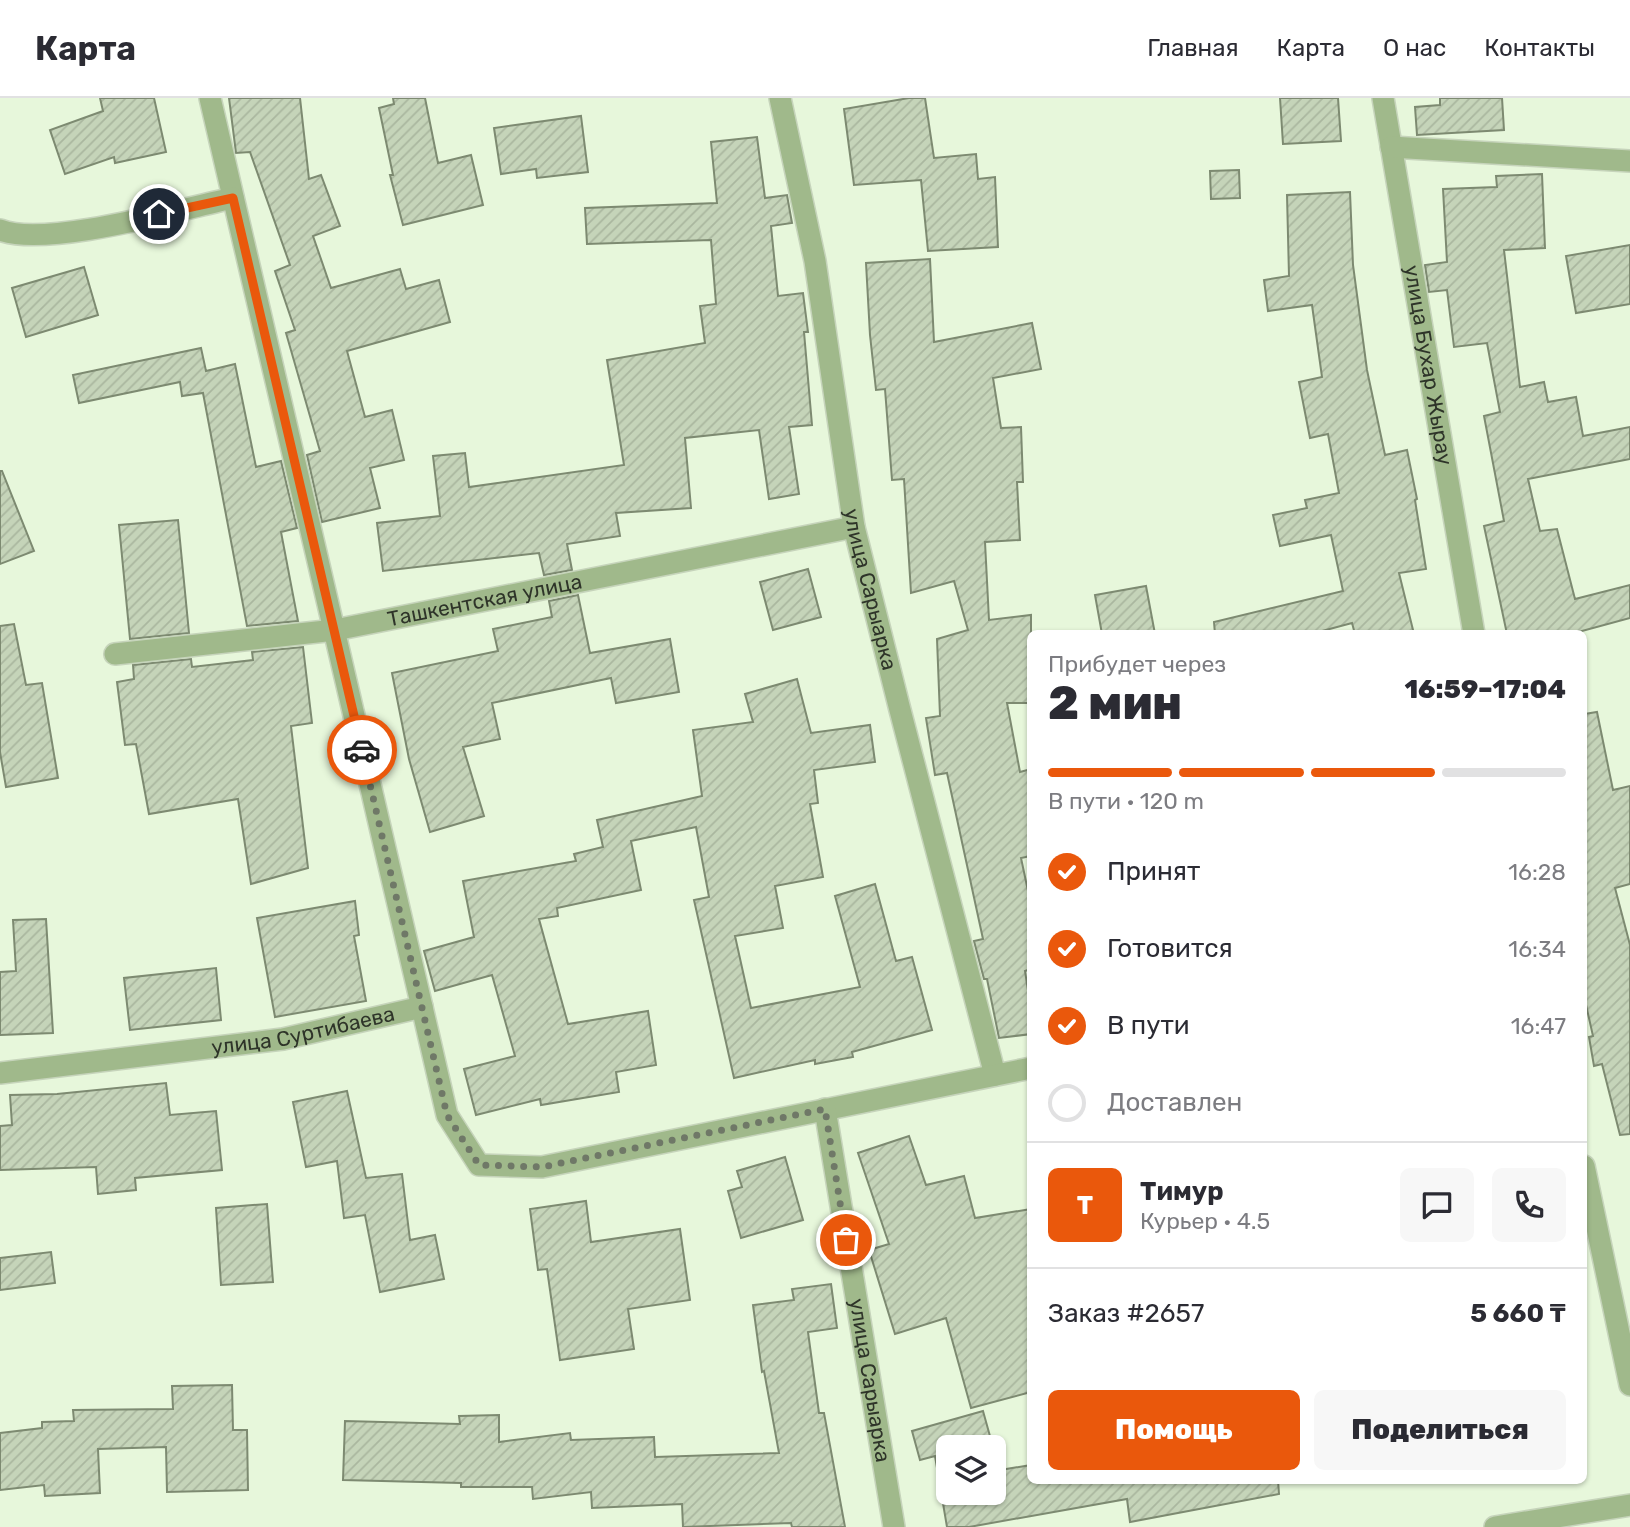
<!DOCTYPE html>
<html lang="ru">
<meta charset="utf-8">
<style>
body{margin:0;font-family:Rubik,sans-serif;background:#f7f7f7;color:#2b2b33;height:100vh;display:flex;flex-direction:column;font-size:26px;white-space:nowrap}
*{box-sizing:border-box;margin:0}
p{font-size:23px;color:#7c7c81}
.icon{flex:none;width:38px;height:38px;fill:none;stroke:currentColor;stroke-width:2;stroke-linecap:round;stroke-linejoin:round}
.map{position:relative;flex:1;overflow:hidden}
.drawer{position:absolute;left:1027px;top:532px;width:560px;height:854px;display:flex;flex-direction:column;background:#fff;border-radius:10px;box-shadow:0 2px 5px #0004}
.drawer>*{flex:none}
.tools{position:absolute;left:936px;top:1337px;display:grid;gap:14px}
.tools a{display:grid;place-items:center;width:70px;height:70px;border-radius:10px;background:#fff;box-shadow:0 2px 5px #0004;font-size:35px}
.pin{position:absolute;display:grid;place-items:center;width:60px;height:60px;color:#fff;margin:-30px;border:4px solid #fff;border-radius:50%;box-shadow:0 2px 7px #0007}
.courier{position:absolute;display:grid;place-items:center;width:70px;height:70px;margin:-35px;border:5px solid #ea580c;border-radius:50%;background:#fff;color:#222;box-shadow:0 2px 9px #0007}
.summary em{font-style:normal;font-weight:800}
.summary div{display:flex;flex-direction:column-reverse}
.summary{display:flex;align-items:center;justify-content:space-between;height:119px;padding:0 21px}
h1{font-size:46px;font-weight:800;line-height:52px}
.bar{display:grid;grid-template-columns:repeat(4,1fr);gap:10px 7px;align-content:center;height:84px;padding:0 21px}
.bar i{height:9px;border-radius:5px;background:#e1e1e2}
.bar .on{background:#ea580c}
.bar p{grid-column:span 4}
.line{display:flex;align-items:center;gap:18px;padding:0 21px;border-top:2px solid #e1e1e2}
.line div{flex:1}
.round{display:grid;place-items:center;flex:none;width:74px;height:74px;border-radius:10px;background:#f7f7f7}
ol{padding:0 21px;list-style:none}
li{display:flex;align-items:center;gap:21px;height:77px}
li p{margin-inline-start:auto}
li .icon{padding:7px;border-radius:50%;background:#ea580c;color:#fff;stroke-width:4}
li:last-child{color:#7c7c81}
li i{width:38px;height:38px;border:4px solid #e1e1e2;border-radius:50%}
.primary-button{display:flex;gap:14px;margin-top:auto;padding:14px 21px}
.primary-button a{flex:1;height:80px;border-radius:10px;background:#ea580c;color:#fff;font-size:28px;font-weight:800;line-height:80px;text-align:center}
.primary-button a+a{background:#f7f7f7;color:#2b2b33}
header{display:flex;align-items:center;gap:42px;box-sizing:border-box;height:98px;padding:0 35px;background:#fff;border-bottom:2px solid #e1e1e2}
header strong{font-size:33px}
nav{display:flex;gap:38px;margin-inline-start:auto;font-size:24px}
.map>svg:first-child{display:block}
.building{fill:url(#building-hatch);stroke:#7d8a71;stroke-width:2}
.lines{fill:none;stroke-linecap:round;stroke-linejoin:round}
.minor-casing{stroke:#c6d4bb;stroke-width:24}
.minor{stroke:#a0b98b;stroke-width:21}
.done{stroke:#6f7867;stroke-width:7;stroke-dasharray:0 12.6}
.route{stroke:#ea580c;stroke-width:9}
.labels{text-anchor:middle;stroke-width:5;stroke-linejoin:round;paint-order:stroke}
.street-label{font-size:21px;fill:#2e3429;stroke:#fefefe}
</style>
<header>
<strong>Карта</strong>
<nav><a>Главная</a><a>Карта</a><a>О нас</a><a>Контакты</a></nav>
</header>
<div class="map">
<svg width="1630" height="1429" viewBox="0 0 1630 1429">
<defs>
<pattern id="building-hatch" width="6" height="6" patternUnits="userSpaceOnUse" patternTransform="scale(1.75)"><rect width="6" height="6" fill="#c5d4b9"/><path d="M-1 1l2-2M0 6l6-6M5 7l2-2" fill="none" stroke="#aab79f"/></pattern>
</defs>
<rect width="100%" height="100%" fill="#e7f7db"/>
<g class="building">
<path d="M100,0H154L166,54L115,65L114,59L65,76L50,32L103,13Z"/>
<path d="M229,0H300L309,81L321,77L340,128L313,138L331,190L400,171L406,191L439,182L450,224L347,253L365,319L392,312L404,362L370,370L380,410L322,424L307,357L320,353L286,235L295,232L275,173L290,167L250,54L236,55Z"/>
<path d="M393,0H425L438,65L471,57L483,107L403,127L390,77H393L379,10L394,6Z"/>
<path d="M909,0H925L934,60L976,56L978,81L995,79L998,149L928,153L921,82L854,87L844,11Z"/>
<path d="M1280,0H1338L1341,43L1283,46Z"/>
<path d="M1440,0H1502L1504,32L1417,37L1415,9L1440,7Z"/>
<path d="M581,18L588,74L537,80L536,71L501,76L494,30Z"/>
<path d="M757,39L765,100L787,97L792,125L771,128L778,198L803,195L808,234H804L812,327L789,329L799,396L769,401L759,332L685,340L691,410L616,415L620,438L567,446L572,472L544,477L539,455L383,473L377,425L440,418L433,358L465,355L469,389L624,367L607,262L705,245L700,208L716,206L711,142L587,146L585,110L717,105L711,44Z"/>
<path d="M1239,72L1240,100L1211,101L1210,73Z"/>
<path d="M1542,76L1545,150L1504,152L1520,289L1544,284L1548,304L1576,299L1583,338L1630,329V361L1528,381L1540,433L1557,431L1575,501L1630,487V520L1571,536H1507L1484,428L1504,423L1484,318L1500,314L1487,245L1454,249L1447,192L1429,194L1425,167L1447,164L1443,91L1497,89L1496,78Z"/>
<path d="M1350,94L1353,167L1367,272L1385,357L1407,352L1417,401L1415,402L1426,471L1399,475L1414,536H1355L1352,525L1311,536H1215L1214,524L1343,493L1331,437L1280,448L1273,417L1307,410L1305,402L1339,395L1328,336L1310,340L1299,284L1322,279L1312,207L1268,213L1264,182L1289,178L1287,97Z"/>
<path d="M1630,147V206L1576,215L1566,158Z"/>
<path d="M930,161L934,244L1032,225L1041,271L993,280L1001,330L1021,329L1023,384H1017L1020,442L985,444L989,522L1031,517V605H1007L1020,674L1031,671V758L1021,760L1031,807V871L1025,873L1031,912V936L999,940L987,881H984L974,843L983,841L947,675L935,677L926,620L940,618L937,541L968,532L954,483L911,495L904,381L892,382L885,291L876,292L870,237L866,165Z"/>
<path d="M84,169L98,217L26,239L12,190Z"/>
<path d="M201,250L206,273L235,266L256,369L281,363L297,430L281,434L298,523L247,528L203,295L182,298L180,284L79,305L73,277Z"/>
<path d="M0,373H2L34,453L0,466Z"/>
<path d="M178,422L189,535L130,541L119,427Z"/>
<path d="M808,471L821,519L773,532L760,484Z"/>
<path d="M1146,488L1155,536H1102L1095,497Z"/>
<path d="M578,497L590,555L670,541L679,594L616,605L611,580L492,605L500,641L463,649L484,718L430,734L409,661L392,575L498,553L493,531L552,519L549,503Z"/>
<path d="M14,526L26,587L42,585L58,680L6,689L0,654V528Z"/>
<path d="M303,549L312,625L291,628L308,770L251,786L238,701L149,716L136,646L125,647L117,584L134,581L133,567L191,561L192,569L253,562L252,554Z"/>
<path d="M797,581L811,635L870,627L875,664L814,672L818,705L810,706L823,779L775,788L783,830L735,838L751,910L860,889L835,798L875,786L896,863L912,859L932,932L852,954L853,959L815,966V962L734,980L694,802L709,799L696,729L631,743L641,792L557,810L558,818L539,821L568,926L648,913L656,967L616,974L619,994L541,1007L540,1001L476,1017L464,971L515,958L492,877L435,893L424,853L474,839L463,783L576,763L574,756L603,749L597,722L702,698L693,632L753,624L745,596Z"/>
<path d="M1597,614L1613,692L1630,688V786L1615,790L1630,847V1036L1620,1037L1602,966L1594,968L1589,939L1593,938L1584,898V616Z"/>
<path d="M355,803L359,837L354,838L366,903L275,919L257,820Z"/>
<path d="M46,821L53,935L0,937V874L16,873L13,822Z"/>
<path d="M216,870L221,922L130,932L124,880Z"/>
<path d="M166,985L170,1017L216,1013L222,1072L135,1080L136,1092L98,1096L96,1069L0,1072V1028L12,1027L10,997L57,996Z"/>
<path d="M347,993L366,1080L402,1076L410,1142L435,1137L444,1181L380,1194L365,1117L344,1120L337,1063L306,1069L293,1004Z"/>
<path d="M909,1038L926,1087L964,1078L975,1120L1031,1111V1294L971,1310L946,1220L895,1236L869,1152L889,1146L858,1055Z"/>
<path d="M785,1059L803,1122L741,1140L728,1093L742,1089L737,1073Z"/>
<path d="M586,1103L591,1144L680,1131L690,1202L628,1211L634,1251L560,1262L547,1171L538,1172L530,1111Z"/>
<path d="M267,1106L273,1184L221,1187L216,1110Z"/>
<path d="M51,1154L55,1185L0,1192V1160Z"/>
<path d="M831,1186L837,1230L808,1234L819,1315H824L845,1429H792L791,1425L683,1429L682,1406L592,1410L591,1394L533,1401L532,1389H461V1385L343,1382L345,1323L460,1326L459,1318L499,1317V1344L570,1335L571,1342L654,1339L655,1359L779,1355L764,1273L762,1274L753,1207L794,1202L792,1191Z"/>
<path d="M232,1287L233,1332H247L248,1392L167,1394L166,1349L98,1351L100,1395L45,1398L44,1387L0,1392V1335L42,1330V1324L74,1323L73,1312L173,1311L172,1288Z"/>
<path d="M983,1313L993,1349H948V1395H994V1352L1000,1372L1031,1367V1382H1278L1279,1396L1130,1424L1127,1401L969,1429H947L935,1358L920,1362L912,1333Z"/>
</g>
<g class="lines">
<g class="minor-casing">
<g id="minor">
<path d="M210,0L422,909"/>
<path id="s1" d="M780,0L815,163L854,429L900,612L995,977"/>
<path id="s2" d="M1383,0L1474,536"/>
<path d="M1391,49L1630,63"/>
<path d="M0,132C46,150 181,111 233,100"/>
<path id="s3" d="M115,556L335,532L854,429"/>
<path id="s4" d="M0,975L283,941L422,909L447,1017L479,1067L542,1069L1031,970"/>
<path id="s5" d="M825,1011L894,1429"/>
<path d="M1584,1068L1630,1287"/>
<path d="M1495,1429L1630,1407"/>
</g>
</g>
<use href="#minor" class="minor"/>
</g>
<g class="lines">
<path class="done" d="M362,652L447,1017L479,1067L542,1069L825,1011L846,1142"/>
<path class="route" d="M159,116L233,100L362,652"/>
</g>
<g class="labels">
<g class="street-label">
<text dy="7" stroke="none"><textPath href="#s2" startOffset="271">улица Бухар Жырау</textPath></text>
<text dy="7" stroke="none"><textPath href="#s1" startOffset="500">улица Сарыарка</textPath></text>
<text dy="7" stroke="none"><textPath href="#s3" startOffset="374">Ташкентская улица</textPath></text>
<text dy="7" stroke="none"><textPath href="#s4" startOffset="306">улица Суртибаева</textPath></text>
<text dy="7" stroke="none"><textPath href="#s5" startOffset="275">улица Сарыарка</textPath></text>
</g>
</g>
</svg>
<div class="tools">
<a><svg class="icon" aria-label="layers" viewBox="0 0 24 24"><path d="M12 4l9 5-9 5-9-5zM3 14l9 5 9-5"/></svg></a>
</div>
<div class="pin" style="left:846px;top:1142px;background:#ea580c"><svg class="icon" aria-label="bag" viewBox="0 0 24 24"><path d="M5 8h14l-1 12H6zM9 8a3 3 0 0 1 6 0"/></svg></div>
<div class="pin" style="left:159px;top:116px;background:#1f2937"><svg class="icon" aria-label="home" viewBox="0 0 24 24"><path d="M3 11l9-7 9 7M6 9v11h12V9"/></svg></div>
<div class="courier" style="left:362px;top:652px"><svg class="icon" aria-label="car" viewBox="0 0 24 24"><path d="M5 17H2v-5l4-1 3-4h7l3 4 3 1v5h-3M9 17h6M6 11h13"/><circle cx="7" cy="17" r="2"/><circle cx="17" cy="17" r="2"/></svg></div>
<section class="drawer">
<div class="summary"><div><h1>2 мин</h1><p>Прибудет через</p></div><em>16:59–17:04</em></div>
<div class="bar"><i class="on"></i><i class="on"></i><i class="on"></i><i></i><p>В пути · 120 m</p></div>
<ol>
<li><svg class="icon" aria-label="check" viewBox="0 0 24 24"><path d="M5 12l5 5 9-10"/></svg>Принят<p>16:28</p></li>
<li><svg class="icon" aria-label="check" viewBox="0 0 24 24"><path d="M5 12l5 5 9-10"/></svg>Готовится<p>16:34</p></li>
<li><svg class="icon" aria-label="check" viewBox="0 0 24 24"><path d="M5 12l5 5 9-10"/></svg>В пути<p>16:47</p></li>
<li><i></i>Доставлен</li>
</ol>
<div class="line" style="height:126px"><b class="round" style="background:#ea580c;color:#fff">Т</b><div><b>Тимур</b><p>Курьер · 4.5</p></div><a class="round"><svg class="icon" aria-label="chat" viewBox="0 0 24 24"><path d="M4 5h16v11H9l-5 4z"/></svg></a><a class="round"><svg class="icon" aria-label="phone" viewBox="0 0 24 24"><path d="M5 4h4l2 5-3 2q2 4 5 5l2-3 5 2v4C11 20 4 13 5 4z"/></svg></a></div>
<div class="line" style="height:91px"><div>Заказ #2657</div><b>5 660 ₸</b></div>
<div class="primary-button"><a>Помощь</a><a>Поделиться</a></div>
</section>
</div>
